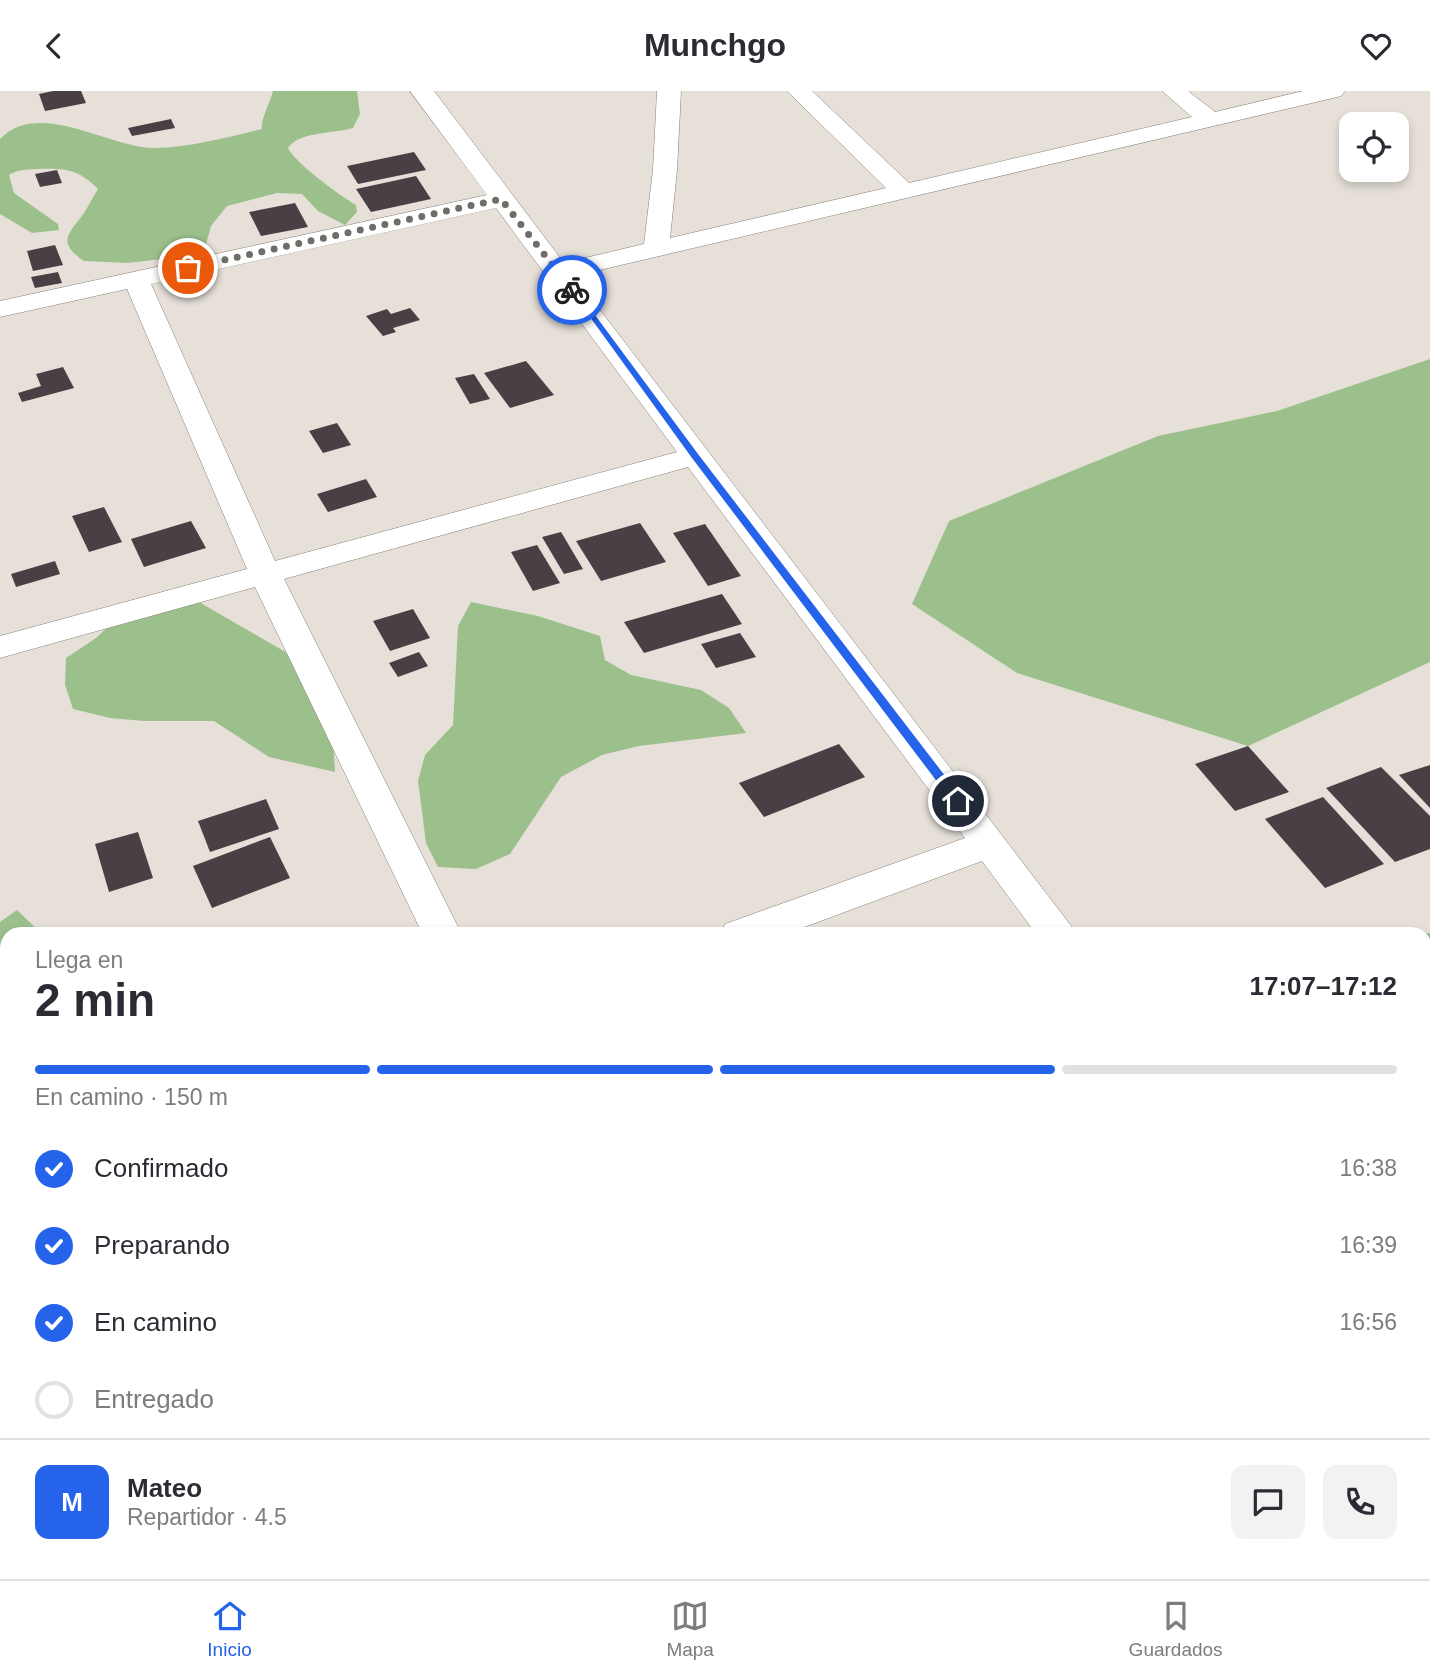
<!DOCTYPE html>
<html lang="es">
<meta charset="utf-8">
<style>
body{margin:0;font-family:Helvetica,sans-serif;background:#f2f2f3;color:#2b2b33;height:100vh;display:flex;flex-direction:column;font-size:26px;white-space:nowrap}
*{box-sizing:border-box;margin:0}
p{font-size:23px;color:#7c7c81}
.icon{flex:none;width:38px;height:38px;fill:none;stroke:currentColor;stroke-width:2;stroke-linecap:round;stroke-linejoin:round}
.map{position:relative;flex:1;overflow:hidden}
.sheet{position:absolute;left:0px;top:836px;width:1432px;height:653px;display:flex;flex-direction:column;background:#fff;border-radius:21px 21px 0 0;box-shadow:0 4px 10px #0003}
.sheet>*{flex:none}
.fabs{position:absolute;left:1339px;top:21px;display:grid;gap:14px}
.fabs a{display:grid;place-items:center;width:70px;height:70px;border-radius:14px;background:#fff;box-shadow:0 4px 10px #0003;font-size:35px}
.pin{position:absolute;display:grid;place-items:center;width:60px;height:60px;color:#fff;margin:-30px;border:4px solid #fff;border-radius:50%;box-shadow:0 2px 7px #0007}
.courier{position:absolute;display:grid;place-items:center;width:70px;height:70px;margin:-35px;border:5px solid #2563eb;border-radius:50%;background:#fff;color:#222;box-shadow:0 2px 9px #0007}
.summary em{font-style:normal;font-weight:800}
.summary div{display:flex;flex-direction:column-reverse}
.summary{display:flex;align-items:center;justify-content:space-between;height:119px;padding:0 35px}
h1{font-size:46px;font-weight:800;line-height:52px}
.bar{display:grid;grid-template-columns:repeat(4,1fr);gap:10px 7px;align-content:center;height:84px;padding:0 35px}
.bar i{height:9px;border-radius:5px;background:#e1e1e2}
.bar .current{background:#2563eb}
.bar p{grid-column:span 4}
.line{display:flex;align-items:center;gap:18px;padding:0 35px;border-top:2px solid #e1e1e2}
.line div{flex:1}
.round{display:grid;place-items:center;flex:none;width:74px;height:74px;border-radius:14px;background:#f2f2f3}
ol{padding:0 35px;list-style:none}
li{display:flex;align-items:center;gap:21px;height:77px}
li p{margin-inline-start:auto}
li .icon{padding:7px;border-radius:50%;background:#2563eb;color:#fff;stroke-width:4}
li:last-child{color:#7c7c81}
li i{width:38px;height:38px;border:4px solid #e1e1e2;border-radius:50%}
header{display:flex;justify-content:space-between;align-items:center;height:91px;padding:0 35px;background:#fff;font-size:32px;font-weight:800}
.dock{display:flex;justify-content:space-around;align-items:center;height:98px;border-top:2px solid #e1e1e2;background:#fff;font-size:19px;color:#7c7c81}
.dock a{display:grid;justify-items:center;gap:4px}
.dock .current{color:#2563eb}
.map>svg:first-child{display:block}
.green{fill:#9cc08c}
.building{fill:#484044}
.lines{fill:none;stroke-linecap:round;stroke-linejoin:round}
.minor-casing{stroke:#858079;stroke-width:1}
.minor{fill:#fff;fill-rule:evenodd}
.route{fill:#2563eb}
.done{stroke:#706c68;stroke-width:7;stroke-dasharray:0 12.6}
</style>
<header><svg class="icon" aria-label="back" viewBox="0 0 24 24"><path d="M15 5l-7 7 7 7"/></svg>Munchgo<svg class="icon" aria-label="heart" viewBox="0 0 24 24"><path d="M12 20l-8-8c-3-5 5-10 8-4 3-6 11-1 8 4z"/></svg></header>
<div class="map">
<svg width="1430" height="1488" viewBox="0 0 1430 1488">
<rect width="100%" height="100%" fill="#e6e0d9"/>
<g class="green">
<path d="M273,0H357L360,23L353,37C333,43 300,40 288,57C296,73 339,104 356,114L357,121L345,134L318,120L302,103L277,102L227,115L211,135L205,157L197,164L127,172L84,170C55,150 70,142 84,122C89,114 93,106 98,98C78,77 63,77 36,78C25,79 19,78 9,84L14,102L58,133L59,139L32,142L0,123V48C39,7 111,58 155,57C192,56 227,46 262,38C260,30 270,12 273,0Z"/>
<path d="M1430,268V571L1248,655L1017,582L912,513L949,430L1158,345L1277,320Z"/>
<path d="M192,507L301,570L329,577L335,681L269,666L214,630H144L110,627L73,618L65,594L66,567L96,547L120,524Z"/>
<path d="M471,511L538,525L600,545L605,569L631,584L701,599L729,617L746,642L639,655L602,664L561,686L510,763L476,778L438,776L426,752L418,690L425,664L453,634L458,535Z"/>
<path d="M17,819L42,843L7,844V932L0,937V831Z"/>
<path d="M1430,842V991L1425,988L1424,844L1422,843Z"/>
<path d="M1425,1157L1430,1161V1266L1424,1260Z"/>
<path d="M7,1393V1482H177L174,1488H0V1395Z"/>
</g>
<g class="building">
<path d="M53,0H81L86,12L45,20L39,3Z"/>
<path d="M171,28L175,37L132,45L128,37Z"/>
<path d="M414,61L426,79L358,93L347,75Z"/>
<path d="M57,79L62,92L40,96L35,83Z"/>
<path d="M416,85L431,108L371,121L356,98Z"/>
<path d="M295,112L308,136L261,145L249,121Z"/>
<path d="M55,154L63,174L33,180L27,160Z"/>
<path d="M58,181L62,192L35,197L31,186Z"/>
<path d="M410,217L420,229L393,237L396,241L383,245L366,225L387,218L391,223Z"/>
<path d="M526,270L554,304L510,317L484,282Z"/>
<path d="M63,276L74,297L22,311L18,302L41,295L36,283Z"/>
<path d="M474,283L490,308L470,313L455,287Z"/>
<path d="M337,332L351,354L323,362L309,340Z"/>
<path d="M366,388L377,406L328,421L317,403Z"/>
<path d="M104,416L122,451L89,461L72,425Z"/>
<path d="M191,430L206,457L144,476L131,448Z"/>
<path d="M640,432L666,471L601,490L576,450Z"/>
<path d="M705,433L741,485L708,495L673,442Z"/>
<path d="M561,441L583,478L564,483L542,446Z"/>
<path d="M537,454L560,492L533,500L511,461Z"/>
<path d="M55,470L60,483L16,496L11,483Z"/>
<path d="M722,503L742,533L644,562L624,531Z"/>
<path d="M413,518L430,547L390,560L373,530Z"/>
<path d="M740,542L756,566L716,577L701,553Z"/>
<path d="M419,561L428,575L398,586L389,572Z"/>
<path d="M839,653L865,686L764,726L739,692Z"/>
<path d="M1248,655L1289,701L1235,720L1195,673Z"/>
<path d="M1430,674V717L1399,684Z"/>
<path d="M1381,676L1430,725V758L1395,771L1326,697Z"/>
<path d="M1323,706L1384,773L1325,797L1265,728Z"/>
<path d="M266,708L279,738L210,761L198,730Z"/>
<path d="M138,741L153,787L109,801L95,753Z"/>
<path d="M270,746L290,787L212,817L193,775Z"/>
<path d="M7,951V993L0,996V954Z"/>
<path d="M1430,991V1082L1424,1084V993Z"/>
</g>
<g class="lines">
<g class="minor-casing">
<g id="minor">
<path d="M410,0H434L564,172L644,153L653,79L657,0H681L677,79L670,147L886,97L787,0H812L909,92L1192,26L1162,0H1188L1215,21L1303,0H1345L1341,5L1333,7L574,185L1078,844H1037L982,770L783,844H720L725,833L965,747L688,376L284,488L462,844H423L255,496L0,567V545L247,478L127,198L0,226V210L487,104ZM496,117L677,361L275,470L151,193Z"/>
<path d="M7,1088V1127L0,1129V1090Z"/>
<path d="M1424,1302L1430,1305V1355L1424,1353Z"/>
<path d="M1430,1392V1441L1424,1443V1394Z"/>
<path d="M714,1482H764L766,1488H716Z"/>
<path d="M1265,1482H1325L1323,1488H1263Z"/>
</g>
</g>
<use href="#minor" class="minor"/>
</g>
<path class="route" d="M569,197H575L698,363L962,707V713H954L692,367Z"/>
<g class="lines">
<path class="done" d="M188,177L501,108L572,199"/>
</g>
</svg>
<div class="fabs">
<a><svg class="icon" aria-label="locate" viewBox="0 0 24 24"><circle cx="12" cy="12" r="6"/><path d="M12 2v4M12 18v4M2 12h4M18 12h4"/></svg></a>
</div>
<div class="pin" style="left:188px;top:177px;background:#ea580c"><svg class="icon" aria-label="bag" viewBox="0 0 24 24"><path d="M5 8h14l-1 12H6zM9 8a3 3 0 0 1 6 0"/></svg></div>
<div class="pin" style="left:958px;top:710px;background:#1f2937"><svg class="icon" aria-label="home" viewBox="0 0 24 24"><path d="M3 11l9-7 9 7M6 9v11h12V9"/></svg></div>
<div class="courier" style="left:572px;top:199px"><svg class="icon" aria-label="bike" viewBox="0 0 24 24"><circle cx="6" cy="16" r="4"/><circle cx="18" cy="16" r="4"/><path d="M6 16l4-8h5l3 8M10 8l3 8H6M13 5h3"/></svg></div>
<section class="sheet">
<div class="summary"><div><h1>2 min</h1><p>Llega en</p></div><em>17:07–17:12</em></div>
<div class="bar"><i class="current"></i><i class="current"></i><i class="current"></i><i></i><p>En camino · 150 m</p></div>
<ol>
<li><svg class="icon" aria-label="check" viewBox="0 0 24 24"><path d="M5 12l5 5 9-10"/></svg>Confirmado<p>16:38</p></li>
<li><svg class="icon" aria-label="check" viewBox="0 0 24 24"><path d="M5 12l5 5 9-10"/></svg>Preparando<p>16:39</p></li>
<li><svg class="icon" aria-label="check" viewBox="0 0 24 24"><path d="M5 12l5 5 9-10"/></svg>En camino<p>16:56</p></li>
<li><i></i>Entregado</li>
</ol>
<div class="line" style="height:126px"><b class="round" style="background:#2563eb;color:#fff">M</b><div><b>Mateo</b><p>Repartidor · 4.5</p></div><a class="round"><svg class="icon" aria-label="chat" viewBox="0 0 24 24"><path d="M4 5h16v11H9l-5 4z"/></svg></a><a class="round"><svg class="icon" aria-label="phone" viewBox="0 0 24 24"><path d="M5 4h4l2 5-3 2q2 4 5 5l2-3 5 2v4C11 20 4 13 5 4z"/></svg></a></div>
</section>
</div>
<nav class="dock">
<a class="current"><svg class="icon" aria-label="home" viewBox="0 0 24 24"><path d="M3 11l9-7 9 7M6 9v11h12V9"/></svg>Inicio</a>
<a><svg class="icon" aria-label="map" viewBox="0 0 24 24"><path d="M3 6l6-2 6 2 6-2v14l-6 2-6-2-6 2zM9 4v14M15 6v14"/></svg>Mapa</a>
<a><svg class="icon" aria-label="saved" viewBox="0 0 24 24"><path d="M7 4h10v16l-5-4-5 4z"/></svg>Guardados</a>
</nav>
